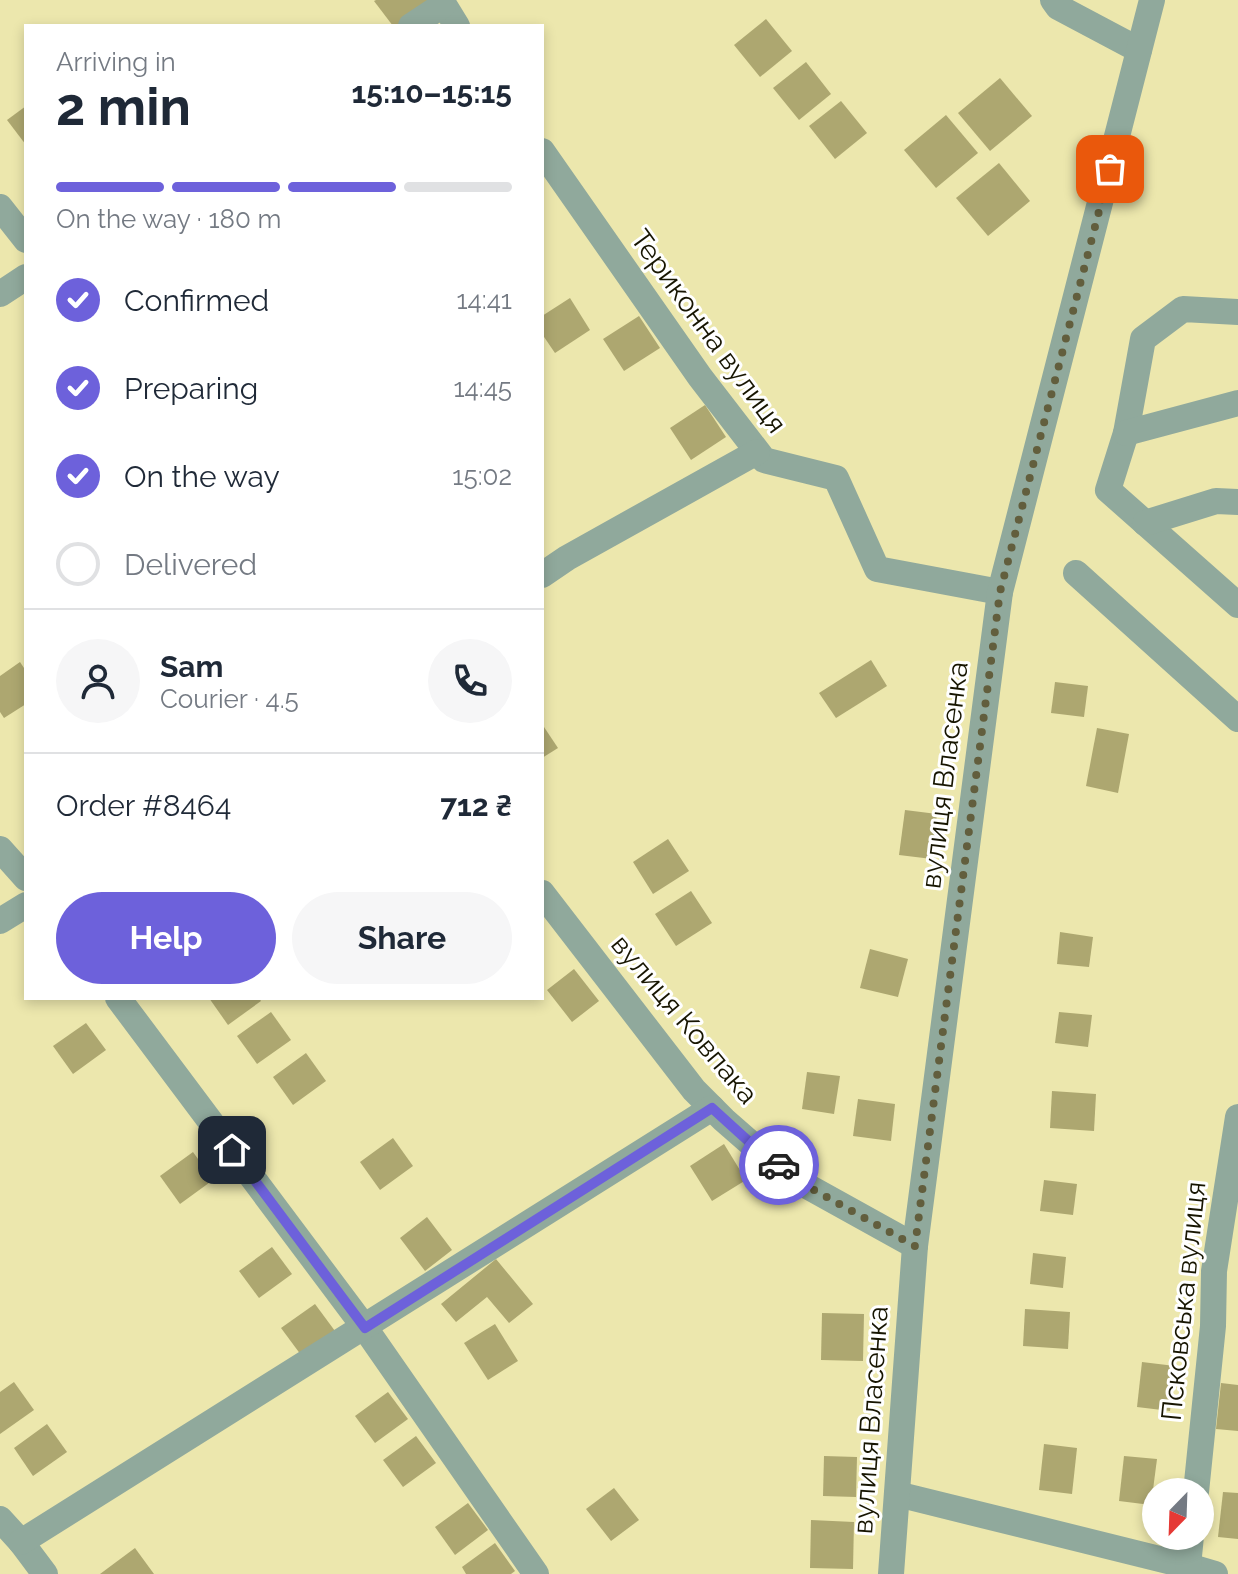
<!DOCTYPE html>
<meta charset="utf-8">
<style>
body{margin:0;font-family:Raleway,sans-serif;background:#f6f6f7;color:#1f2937;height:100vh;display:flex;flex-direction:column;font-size:30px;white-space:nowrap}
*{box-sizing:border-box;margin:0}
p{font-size:26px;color:#747a83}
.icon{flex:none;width:44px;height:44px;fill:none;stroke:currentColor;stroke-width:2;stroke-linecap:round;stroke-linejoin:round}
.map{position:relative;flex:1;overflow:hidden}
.side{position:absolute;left:24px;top:24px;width:520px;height:976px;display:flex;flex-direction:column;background:#fff;border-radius:0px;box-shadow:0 4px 12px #0003}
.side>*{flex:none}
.needle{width:52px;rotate:203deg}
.buttons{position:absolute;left:1142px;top:1478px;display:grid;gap:16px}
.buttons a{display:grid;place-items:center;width:72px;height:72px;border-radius:50%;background:#fff;box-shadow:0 4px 12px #0003;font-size:40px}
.pin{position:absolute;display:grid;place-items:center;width:68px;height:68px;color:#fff;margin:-34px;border-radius:16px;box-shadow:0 4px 12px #0006}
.courier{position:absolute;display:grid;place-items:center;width:80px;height:80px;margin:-40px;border:6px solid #6d61db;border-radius:50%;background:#fff;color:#222;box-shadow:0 2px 10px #0007}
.overview em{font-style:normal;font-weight:700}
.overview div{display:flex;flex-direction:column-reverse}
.overview{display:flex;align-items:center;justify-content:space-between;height:136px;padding:0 32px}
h1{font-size:52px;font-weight:700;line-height:60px}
.bar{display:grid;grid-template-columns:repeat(4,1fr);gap:12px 8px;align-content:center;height:96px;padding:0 32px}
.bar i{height:10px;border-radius:6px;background:#e0e1e3}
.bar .selected{background:#6d61db}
.bar p{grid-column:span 4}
.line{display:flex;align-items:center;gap:20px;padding:0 32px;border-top:2px solid #e0e1e3}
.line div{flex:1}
.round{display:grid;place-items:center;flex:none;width:84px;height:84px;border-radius:42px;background:#f6f6f7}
ol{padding:0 32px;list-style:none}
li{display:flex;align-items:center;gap:24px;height:88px}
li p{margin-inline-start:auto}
li .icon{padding:8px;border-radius:50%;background:#6d61db;color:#fff;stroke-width:4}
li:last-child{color:#747a83}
li i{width:44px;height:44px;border:4px solid #e0e1e3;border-radius:50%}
.primary-button{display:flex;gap:16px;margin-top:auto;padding:16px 32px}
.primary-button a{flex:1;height:92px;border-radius:48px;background:#6d61db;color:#fff;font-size:32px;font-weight:700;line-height:92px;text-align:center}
.primary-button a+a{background:#f6f6f7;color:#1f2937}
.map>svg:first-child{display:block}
.building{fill:#ada770}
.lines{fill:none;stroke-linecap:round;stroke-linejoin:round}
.minor{stroke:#90a99c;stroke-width:26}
.done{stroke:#625e3d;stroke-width:8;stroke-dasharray:0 14.4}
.route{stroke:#6d61db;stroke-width:10}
.labels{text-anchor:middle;stroke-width:6;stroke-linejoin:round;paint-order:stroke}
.street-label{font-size:28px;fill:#171501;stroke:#fff}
</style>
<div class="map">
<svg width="1238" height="1574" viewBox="0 0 1238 1574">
<rect width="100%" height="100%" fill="#ece7ad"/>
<g class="building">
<path d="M376,0H433L399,26H393L374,1Z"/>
<path d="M766,19L792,51L760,77L734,45Z"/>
<path d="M806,62L831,94L799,120L773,88Z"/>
<path d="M1000,78L1032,116L990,151L958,113Z"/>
<path d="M841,101L867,133L835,159L809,126Z"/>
<path d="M26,106V145L7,120Z"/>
<path d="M946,115L978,153L936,188L904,150Z"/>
<path d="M999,163L1030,201L988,236L956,198Z"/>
<path d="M570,298L590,330L555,353L542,334V316Z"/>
<path d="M639,316L660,348L624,371L603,339Z"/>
<path d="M705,405L726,437L691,460L670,428Z"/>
<path d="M871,660L887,686L836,718L819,693Z"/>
<path d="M20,662L26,671V704L4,718L0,712V676Z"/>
<path d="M1055,682L1088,686L1084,717L1051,713Z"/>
<path d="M542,724L558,748L542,758Z"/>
<path d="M1097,728L1129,734L1118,793L1086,786Z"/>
<path d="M905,810L937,814L932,859L899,855Z"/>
<path d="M668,839L689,871L653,894L633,862Z"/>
<path d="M691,891L712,923L676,946L655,914Z"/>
<path d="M1060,932L1093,937L1089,967L1057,964Z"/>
<path d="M870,949L908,959L898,997L860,988Z"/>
<path d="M574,969L599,1001L572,1022L547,990Z"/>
<path d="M209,998H259L261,1001L228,1025Z"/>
<path d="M271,1012L291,1040L257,1064L237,1036Z"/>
<path d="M1059,1012L1092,1015L1088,1047L1055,1043Z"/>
<path d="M86,1023L106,1050L73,1074L53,1046Z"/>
<path d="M306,1053L326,1081L293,1105L273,1077Z"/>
<path d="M807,1072L840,1076L834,1114L802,1109Z"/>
<path d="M1052,1091L1096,1094L1094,1131L1050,1128Z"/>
<path d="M858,1099L895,1104L891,1141L853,1136Z"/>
<path d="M393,1138L413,1166L380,1190L360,1162Z"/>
<path d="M724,1144L746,1180L712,1201L690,1166Z"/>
<path d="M193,1152L213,1180L180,1204L160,1176Z"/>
<path d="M1044,1180L1077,1184L1073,1215L1040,1211Z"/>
<path d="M427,1217L452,1250L425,1271L400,1238Z"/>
<path d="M272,1247L292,1274L259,1298L239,1271Z"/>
<path d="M1033,1253L1066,1257L1063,1288L1030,1284Z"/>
<path d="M496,1259L533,1304L509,1323L487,1297L456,1322L441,1304Z"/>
<path d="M315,1304L335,1331L301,1355L281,1328Z"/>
<path d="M1025,1309L1070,1312L1068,1349L1023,1346Z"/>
<path d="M822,1313L864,1314L863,1361L821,1360Z"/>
<path d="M495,1324L518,1361L488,1380L464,1343Z"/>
<path d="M1142,1362L1175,1366L1170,1411L1137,1407Z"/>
<path d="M14,1382L34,1410L0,1434V1392Z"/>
<path d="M1221,1383L1238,1385V1431L1216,1429Z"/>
<path d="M388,1392L408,1419L375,1443L355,1416Z"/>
<path d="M47,1424L67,1452L33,1476L14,1448Z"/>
<path d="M416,1436L436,1463L403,1487L383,1460Z"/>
<path d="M1044,1444L1077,1448L1072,1494L1039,1490Z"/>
<path d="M824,1456L857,1457L856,1497L823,1496Z"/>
<path d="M1124,1456L1157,1459L1151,1505L1119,1501Z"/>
<path d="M614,1488L639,1520L611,1541L586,1509Z"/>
<path d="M1223,1492L1238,1493V1539L1218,1537Z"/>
<path d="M468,1503L488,1530L455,1555L435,1527Z"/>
<path d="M811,1520L854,1522L853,1569L810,1568Z"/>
<path d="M495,1543L515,1571L511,1574H466L462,1567Z"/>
<path d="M135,1548L154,1574H100Z"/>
</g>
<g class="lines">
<g class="minor">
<path d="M441,0L457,26"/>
<path d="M1053,0L1058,7L1139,50"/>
<path d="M411,26L443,5"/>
<path d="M542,151L700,377L764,460L836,478L877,569L1000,592"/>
<path d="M0,207L26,240"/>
<path d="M0,294L26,277"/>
<path d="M1238,312L1183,309L1143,339L1126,433L1108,490L1238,605"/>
<path d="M1126,433L1238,403"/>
<path d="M1145,523L1216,501L1238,502"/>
<path d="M1076,573L1238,719"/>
<path d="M542,575L567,558L757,452"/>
<path d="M0,849L26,878"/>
<path d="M542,893L694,1090L724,1120L756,1148L805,1185L915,1246"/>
<path d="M0,921L26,905"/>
<path d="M118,998L365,1328L536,1574"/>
<path d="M1196,1492L1213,1326L1214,1271L1238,1117"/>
<path d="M897,1494L1188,1566L1215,1574"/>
<path d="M0,1519L21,1542L45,1574"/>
<path d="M21,1542L712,1108"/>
<path d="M1188,1566L1191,1536"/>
<path d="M891,1574L915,1246L1000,592L1152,0"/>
</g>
</g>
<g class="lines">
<path class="done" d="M779,1165L805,1185L915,1246L1000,592L1110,169"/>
<path class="route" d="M232,1150L365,1328L712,1108L756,1148L779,1165"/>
</g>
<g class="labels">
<g class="street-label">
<text transform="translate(709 331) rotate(54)" y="10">Териконна вулиця</text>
<text transform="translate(944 775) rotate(-83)" y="10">вулиця Власенка</text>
<text transform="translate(685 1019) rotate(50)" y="10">вулиця Ковпака</text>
<text transform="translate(1183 1301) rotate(-84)" y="10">Псковська вулиця</text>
<text transform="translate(870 1420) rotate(-86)" y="10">вулиця Власенка</text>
</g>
</g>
</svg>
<div class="buttons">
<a><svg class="needle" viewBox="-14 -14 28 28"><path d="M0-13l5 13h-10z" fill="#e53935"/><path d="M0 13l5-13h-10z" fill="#747a83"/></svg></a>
</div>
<div class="pin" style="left:1110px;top:169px;background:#ea580c"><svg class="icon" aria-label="bag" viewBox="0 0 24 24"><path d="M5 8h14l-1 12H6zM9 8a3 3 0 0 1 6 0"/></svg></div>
<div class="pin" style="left:232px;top:1150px;background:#1f2937"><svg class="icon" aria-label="home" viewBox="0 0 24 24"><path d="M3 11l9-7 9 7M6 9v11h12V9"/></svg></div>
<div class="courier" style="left:779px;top:1165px"><svg class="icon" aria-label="car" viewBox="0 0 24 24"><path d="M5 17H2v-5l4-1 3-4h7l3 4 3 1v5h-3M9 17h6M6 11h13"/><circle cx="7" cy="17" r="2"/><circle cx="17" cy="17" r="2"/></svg></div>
<section class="side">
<div class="overview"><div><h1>2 min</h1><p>Arriving in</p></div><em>15:10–15:15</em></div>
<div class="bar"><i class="selected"></i><i class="selected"></i><i class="selected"></i><i></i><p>On the way · 180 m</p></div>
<ol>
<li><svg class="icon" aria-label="check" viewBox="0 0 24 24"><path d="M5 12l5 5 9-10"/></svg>Confirmed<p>14:41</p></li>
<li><svg class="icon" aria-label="check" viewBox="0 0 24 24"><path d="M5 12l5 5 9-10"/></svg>Preparing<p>14:45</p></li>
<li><svg class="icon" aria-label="check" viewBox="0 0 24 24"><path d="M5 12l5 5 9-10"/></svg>On the way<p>15:02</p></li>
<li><i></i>Delivered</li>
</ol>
<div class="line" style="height:144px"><a class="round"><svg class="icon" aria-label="person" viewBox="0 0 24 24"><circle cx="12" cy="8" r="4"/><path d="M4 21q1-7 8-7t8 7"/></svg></a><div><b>Sam</b><p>Courier · 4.5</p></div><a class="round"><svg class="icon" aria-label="phone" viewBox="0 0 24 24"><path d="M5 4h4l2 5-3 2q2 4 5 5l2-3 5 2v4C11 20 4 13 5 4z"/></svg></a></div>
<div class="line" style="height:104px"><div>Order #8464</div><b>712 ₴</b></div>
<div class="primary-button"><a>Help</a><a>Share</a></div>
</section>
</div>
